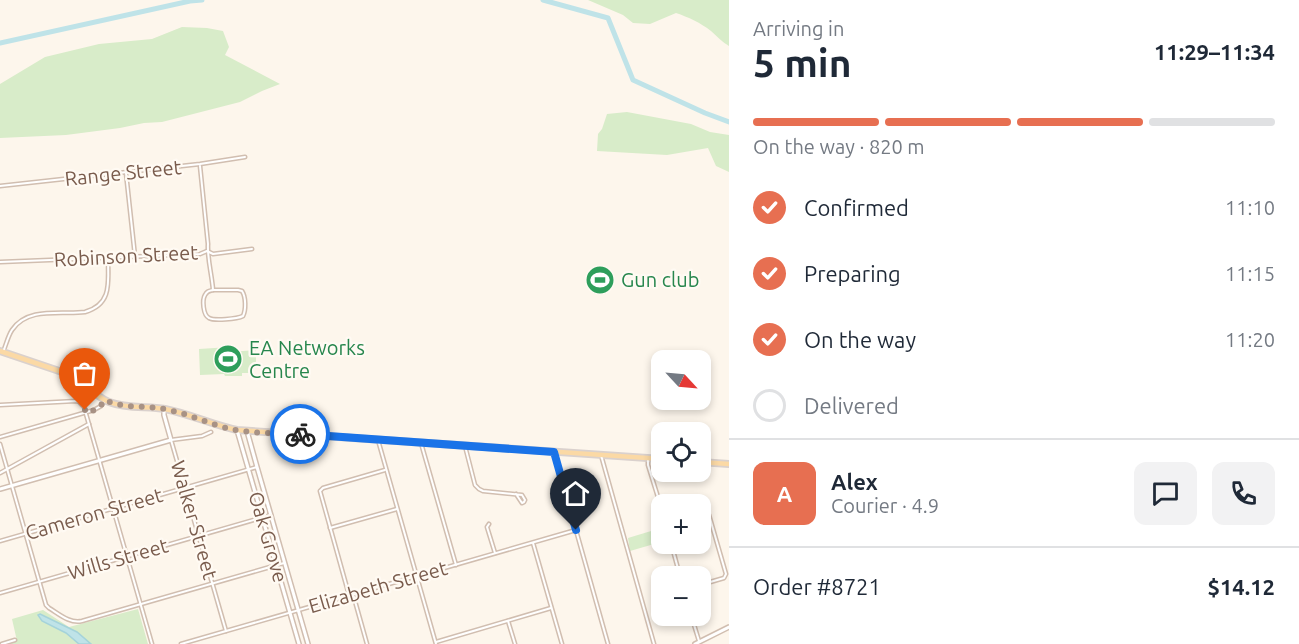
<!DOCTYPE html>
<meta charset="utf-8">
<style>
body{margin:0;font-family:Ubuntu,sans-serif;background:#f2f2f3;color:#1f2937;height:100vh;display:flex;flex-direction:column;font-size:22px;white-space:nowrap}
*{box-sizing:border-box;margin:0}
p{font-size:20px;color:#747a83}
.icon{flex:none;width:33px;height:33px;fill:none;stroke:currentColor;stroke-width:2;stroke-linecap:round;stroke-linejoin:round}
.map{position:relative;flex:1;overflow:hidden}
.drawer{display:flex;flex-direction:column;background:#fff;width:570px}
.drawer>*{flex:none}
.needle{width:39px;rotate:116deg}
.controls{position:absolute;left:651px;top:350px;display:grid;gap:12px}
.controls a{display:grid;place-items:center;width:60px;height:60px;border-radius:12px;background:#fff;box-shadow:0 3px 9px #0003;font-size:30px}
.pin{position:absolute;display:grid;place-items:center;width:51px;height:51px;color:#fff;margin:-62px -26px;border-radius:50% 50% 50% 0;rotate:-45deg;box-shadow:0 0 6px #0007}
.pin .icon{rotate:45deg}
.courier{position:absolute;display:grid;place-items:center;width:60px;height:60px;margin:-30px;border:4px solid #1a73e8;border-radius:50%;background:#fff;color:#222;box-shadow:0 2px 8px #0007}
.head em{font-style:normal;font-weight:700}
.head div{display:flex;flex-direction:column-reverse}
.head{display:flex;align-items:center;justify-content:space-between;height:102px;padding:0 24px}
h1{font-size:39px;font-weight:700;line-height:45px}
.bar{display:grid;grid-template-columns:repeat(4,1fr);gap:9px 6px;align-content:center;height:72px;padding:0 24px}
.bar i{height:8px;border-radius:4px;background:#e0e1e3}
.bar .active{background:#e76f51}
.bar p{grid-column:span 4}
.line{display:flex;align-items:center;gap:15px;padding:0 24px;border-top:2px solid #e0e1e3}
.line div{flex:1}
.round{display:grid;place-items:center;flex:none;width:63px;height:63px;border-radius:12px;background:#f2f2f3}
ol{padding:0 24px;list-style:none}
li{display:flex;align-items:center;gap:18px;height:66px}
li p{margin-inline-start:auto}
li .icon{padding:6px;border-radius:50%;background:#e76f51;color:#fff;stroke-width:4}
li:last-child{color:#747a83}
li i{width:33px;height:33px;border:3px solid #e0e1e3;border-radius:50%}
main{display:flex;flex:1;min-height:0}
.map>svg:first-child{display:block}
.green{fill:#d8ecc9}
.water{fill:#bfe3e8;stroke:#a5d3da;stroke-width:1.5}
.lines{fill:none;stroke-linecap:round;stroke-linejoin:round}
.river{stroke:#bfe3e8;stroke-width:5}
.minor-casing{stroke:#d1beb0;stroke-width:5}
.tertiary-casing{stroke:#d1beb0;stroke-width:6}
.primary-casing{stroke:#dad1cd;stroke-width:8}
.minor{stroke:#fff;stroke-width:2}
.tertiary{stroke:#fff;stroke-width:3}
.primary{stroke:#fbd9a5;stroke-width:4.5}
.done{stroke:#a89285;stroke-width:6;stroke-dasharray:0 10.8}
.route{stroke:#1a73e8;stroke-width:8}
.labels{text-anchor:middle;stroke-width:4.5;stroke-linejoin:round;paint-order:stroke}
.street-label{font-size:20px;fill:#7a5c4d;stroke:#fffaf3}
.leisure-label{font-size:20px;fill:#27864d;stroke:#fffaf3;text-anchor:start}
</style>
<main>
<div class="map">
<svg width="729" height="644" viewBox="0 0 729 644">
<rect width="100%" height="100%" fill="#fdf6ec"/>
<g class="green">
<path d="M588,0H729V46C722,42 717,36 711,31C701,23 688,17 676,13L650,24L633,23L623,15Z"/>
<path d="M182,27L207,28L223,31L229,47L225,55L280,84L262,91L240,102L162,122L144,123L120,128L66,135L0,138V84L45,57L99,44L152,39Z"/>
<path d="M627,112L691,124L710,132L729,135V172L716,166L708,148L667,155L597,151L598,134L602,129L607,114Z"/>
<path d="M230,347V352L256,350V365L251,366V373H242V376H225L224,374L200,375L199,349Z"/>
<path d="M661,528V542L630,551L628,538Z"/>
<path d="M138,609L148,644H7L17,641L12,619L43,610L69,627Z"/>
</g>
<path class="water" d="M40,614L77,632L91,644H79L66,633L42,621L38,615Z"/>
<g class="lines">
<g class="river">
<path d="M543,0L608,18L633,80L705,113L729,122"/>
<path d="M0,43L190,1L202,0"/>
</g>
<g class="minor-casing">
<g id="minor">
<path d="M200,166L208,244C207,258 212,275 213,290"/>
<path d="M126,173L135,256"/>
<path d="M0,186L200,164L245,157"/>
<path d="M0,262L200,254L207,251L213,254L252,249"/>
<path d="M213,290H238L242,291C246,297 246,310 243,316C237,319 214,321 209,318C203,315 202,300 205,295C207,291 209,291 213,290Z"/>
<path d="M3,352C6,345 8,336 12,330C28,306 62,315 85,312C113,304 108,281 108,258"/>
<path d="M0,405L76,401L79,402L84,407L152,644"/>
<path d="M211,432L202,436L171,440L226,631"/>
<path d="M0,437L94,410L101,406L105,400"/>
<path d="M378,440L436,644"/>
<path d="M421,443L456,565"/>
<path d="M0,444L46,605L49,608C59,614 70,624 82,621L284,563"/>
<path d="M465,446L475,485L479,489L483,491L522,495L525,500L524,502L522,503L516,494"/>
<path d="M554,452L608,644"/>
<path d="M601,455L654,644"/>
<path d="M648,458V465L662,510"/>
<path d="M0,473L89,424"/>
<path d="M489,524L487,527L495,553"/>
<path d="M330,528L397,509"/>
<path d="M0,541L257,467"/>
<path d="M533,543L562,644"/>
<path d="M671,543L680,576"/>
<path d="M700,585L724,578L726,574L709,515L706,510"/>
<path d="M0,593L271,515"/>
<path d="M353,594L367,644"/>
<path d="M349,595L320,491L323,488L385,470"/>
<path d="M691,615L699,641"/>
<path d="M508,621L515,644"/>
<path d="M436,642L551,608"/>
<path d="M2,644L15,640"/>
<path d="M181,644L576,530"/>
</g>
</g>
<g class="tertiary-casing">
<g id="tertiary">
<path d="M237,430L299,644"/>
<path d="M247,431L257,467L308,644"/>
<path d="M0,489L171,440L164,415V409"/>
<path d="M695,644L729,627"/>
</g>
</g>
<g class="primary-casing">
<g id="primary">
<path d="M0,351L71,375C85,382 94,396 109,402C127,409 147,406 165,409C190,414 213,425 237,430L662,459"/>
<path d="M700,462L729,464"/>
</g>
</g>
<use href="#minor" class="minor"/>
<use href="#tertiary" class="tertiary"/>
<use href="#primary" class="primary"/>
</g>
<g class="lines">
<path class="done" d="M85,410L86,413L98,409L105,400C123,409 145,405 164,409C186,413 205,422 226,428C249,434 276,433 300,434"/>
<path class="route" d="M300,434L554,452L576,530"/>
</g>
<defs>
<g id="stadium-disc" transform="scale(1.5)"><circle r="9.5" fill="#2e9e5b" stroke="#fffaf3"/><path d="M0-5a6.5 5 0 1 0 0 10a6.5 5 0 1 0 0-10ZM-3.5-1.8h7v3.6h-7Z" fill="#fff"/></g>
</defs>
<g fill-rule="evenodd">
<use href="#stadium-disc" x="600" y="280"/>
<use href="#stadium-disc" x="228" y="359"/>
</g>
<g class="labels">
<g class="street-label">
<text transform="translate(123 173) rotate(-6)" y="7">Range Street</text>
<text transform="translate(126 256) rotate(-3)" y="7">Robinson Street</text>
<text transform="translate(94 514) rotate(-16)" y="7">Cameron Street</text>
<text transform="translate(194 520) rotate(74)" y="7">Walker Street</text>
<text transform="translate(268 537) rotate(74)" y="7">Oak Grove</text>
<text transform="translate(118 559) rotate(-16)" y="7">Wills Street</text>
<text transform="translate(378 587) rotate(-16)" y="7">Elizabeth Street</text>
</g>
<g class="leisure-label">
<text x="621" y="287">Gun club</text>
<text x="249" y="355">EA Networks<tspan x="249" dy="23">Centre</tspan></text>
</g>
</g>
</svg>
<div class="controls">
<a><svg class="needle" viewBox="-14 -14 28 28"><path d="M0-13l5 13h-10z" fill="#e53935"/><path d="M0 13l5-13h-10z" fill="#747a83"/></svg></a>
<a><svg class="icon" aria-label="locate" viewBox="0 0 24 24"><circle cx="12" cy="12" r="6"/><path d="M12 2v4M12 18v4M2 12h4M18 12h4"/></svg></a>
<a>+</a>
<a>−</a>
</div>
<div class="pin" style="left:85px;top:410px;background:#ea580c"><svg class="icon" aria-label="bag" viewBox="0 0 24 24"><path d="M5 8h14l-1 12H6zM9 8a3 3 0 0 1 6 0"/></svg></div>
<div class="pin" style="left:576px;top:530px;background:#1f2937"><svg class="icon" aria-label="home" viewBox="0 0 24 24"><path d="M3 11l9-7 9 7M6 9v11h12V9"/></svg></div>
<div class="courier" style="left:300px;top:434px"><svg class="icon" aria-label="bike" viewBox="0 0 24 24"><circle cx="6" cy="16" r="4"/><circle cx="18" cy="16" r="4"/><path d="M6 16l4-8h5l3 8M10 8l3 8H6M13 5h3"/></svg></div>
</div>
<section class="drawer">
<div class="head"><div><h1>5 min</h1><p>Arriving in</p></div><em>11:29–11:34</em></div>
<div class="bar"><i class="active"></i><i class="active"></i><i class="active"></i><i></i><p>On the way · 820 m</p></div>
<ol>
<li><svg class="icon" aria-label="check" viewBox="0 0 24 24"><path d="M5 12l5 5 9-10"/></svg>Confirmed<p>11:10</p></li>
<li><svg class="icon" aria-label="check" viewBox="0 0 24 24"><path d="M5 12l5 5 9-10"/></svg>Preparing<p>11:15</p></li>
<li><svg class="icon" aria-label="check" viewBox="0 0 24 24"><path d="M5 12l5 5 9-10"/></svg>On the way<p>11:20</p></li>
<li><i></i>Delivered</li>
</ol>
<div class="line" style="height:108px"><b class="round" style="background:#e76f51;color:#fff">A</b><div><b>Alex</b><p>Courier · 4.9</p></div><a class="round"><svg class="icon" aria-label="chat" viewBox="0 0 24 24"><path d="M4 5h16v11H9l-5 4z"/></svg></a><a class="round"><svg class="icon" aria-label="phone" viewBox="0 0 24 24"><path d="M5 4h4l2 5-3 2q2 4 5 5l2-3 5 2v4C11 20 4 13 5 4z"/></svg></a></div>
<div class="line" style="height:78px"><div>Order #8721</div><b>$14.12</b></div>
</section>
</main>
